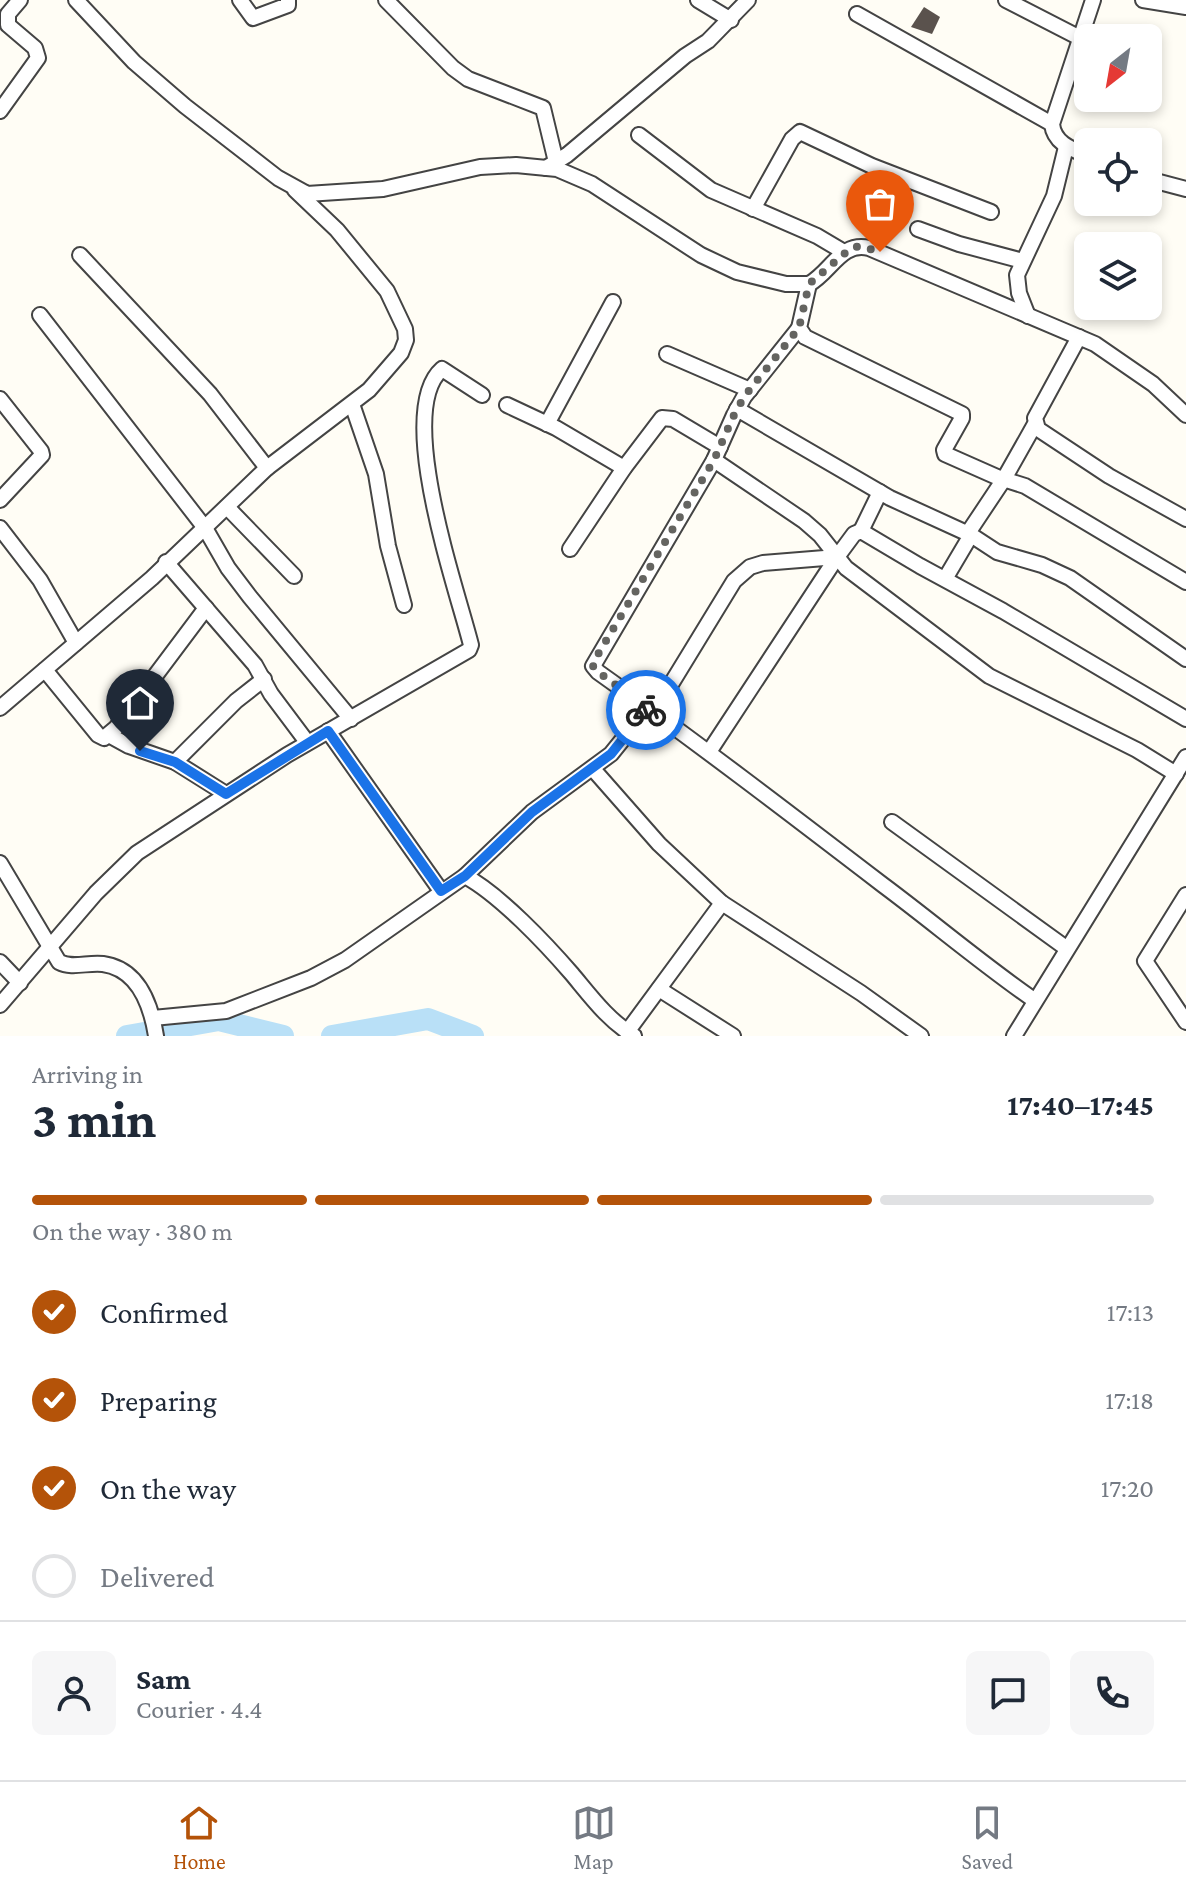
<!DOCTYPE html>
<meta charset="utf-8">
<style>
body{margin:0;font-family:"Crimson Pro",serif;background:#f6f6f7;color:#1f2937;height:100vh;display:flex;flex-direction:column;font-size:30px;white-space:nowrap}
*{box-sizing:border-box;margin:0}
p{font-size:26px;color:#747a83}
.icon{flex:none;width:44px;height:44px;fill:none;stroke:currentColor;stroke-width:2;stroke-linecap:round;stroke-linejoin:round}
.map{position:relative;height:1036px;overflow:hidden}
.drawer{display:flex;flex-direction:column;background:#fff;flex:1}
.drawer>*{flex:none}
.needle{width:52px;rotate:211deg}
.controls{position:absolute;left:1074px;top:24px;display:grid;gap:16px}
.controls a{display:grid;place-items:center;width:88px;height:88px;border-radius:12px;background:#fff;box-shadow:0 4px 12px #0003;font-size:40px}
.pin{position:absolute;display:grid;place-items:center;width:68px;height:68px;color:#fff;margin:-82px -34px;border-radius:50% 50% 50% 0;rotate:-45deg;box-shadow:0 0 8px #0007}
.pin .icon{rotate:45deg}
.courier{position:absolute;display:grid;place-items:center;width:80px;height:80px;margin:-40px;border:6px solid #1a73e8;border-radius:50%;background:#fff;color:#222;box-shadow:0 2px 10px #0007}
.summary em{font-style:normal;font-weight:700}
.summary div{display:flex;flex-direction:column-reverse}
.summary{display:flex;align-items:center;justify-content:space-between;height:136px;padding:0 32px}
h1{font-size:52px;font-weight:700;line-height:60px}
.bar{display:grid;grid-template-columns:repeat(4,1fr);gap:12px 8px;align-content:center;height:96px;padding:0 32px}
.bar i{height:10px;border-radius:6px;background:#e0e1e3}
.bar .selected{background:#b45309}
.bar p{grid-column:span 4}
.line{display:flex;align-items:center;gap:20px;padding:0 32px;border-top:2px solid #e0e1e3}
.line div{flex:1}
.round{display:grid;place-items:center;flex:none;width:84px;height:84px;border-radius:12px;background:#f6f6f7}
ol{padding:0 32px;list-style:none}
li{display:flex;align-items:center;gap:24px;height:88px}
li p{margin-inline-start:auto}
li .icon{padding:8px;border-radius:50%;background:#b45309;color:#fff;stroke-width:4}
li:last-child{color:#747a83}
li i{width:44px;height:44px;border:4px solid #e0e1e3;border-radius:50%}
.menu{display:flex;justify-content:space-around;align-items:center;height:112px;border-top:2px solid #e0e1e3;background:#fff;font-size:22px;color:#747a83}
.menu a{display:grid;justify-items:center;gap:4px}
.menu .selected{color:#b45309}
.map>svg:first-child{display:block}
.lines{fill:none;stroke-linecap:round;stroke-linejoin:round}
.river{stroke:#b9e0f7;stroke-width:22}
.building{fill:#5a524d}
.minor-casing{stroke:#444;stroke-width:18}
.minor{stroke:#fff;stroke-width:14}
.done{stroke:#646461;stroke-width:8;stroke-dasharray:0 14.4}
.route{stroke:#1a73e8;stroke-width:10}
</style>
<div class="map">
<svg width="1186" height="1036" viewBox="0 0 1186 1036">
<rect width="100%" height="100%" fill="#fffdf5"/>
<g class="lines">
<g class="river">
<path d="M127,1036L219,1020L283,1036"/>
<path d="M332,1036L428,1019L473,1036"/>
</g>
</g>
<path class="building" d="M924,7L940,17L932,34L911,27Z"/>
<g class="lines">
<g class="minor-casing">
<g id="minor">
<path d="M76,0L134,62L185,106L278,178L307,194L383,189L480,167L516,165L557,169L592,184L701,255L737,272L786,284H809C831,272 841,241 869,248L1095,344L1153,384L1186,415"/>
<path d="M240,0L253,18L288,5V0"/>
<path d="M386,0L453,68L468,79L543,108L556,162"/>
<path d="M698,0L731,20"/>
<path d="M1006,0L1080,38"/>
<path d="M1143,0L1186,7"/>
<path d="M857,14L1052,124"/>
<path d="M0,111L38,58L35,48L8,25V14L20,0"/>
<path d="M639,135L711,190L817,236L844,252"/>
<path d="M1088,156C1071,149 1054,143 1052,124L1093,0"/>
<path d="M546,168L567,155L685,56L708,41L748,0"/>
<path d="M1148,179L1186,189"/>
<path d="M753,209L792,139L800,132L872,166L991,212"/>
<path d="M918,229L959,244L1023,261"/>
<path d="M80,255L210,394L267,468"/>
<path d="M809,284L799,328L805,337L962,414V418L944,450L945,454L997,477L1025,486L1186,582"/>
<path d="M40,315L205,528L228,568L250,597L351,719"/>
<path d="M1028,316L1019,293L1017,275L1054,196L1066,147"/>
<path d="M799,328L744,397L734,415L714,460L593,666L598,672C695,741 789,813 883,885C934,923 982,964 1034,1000"/>
<path d="M1079,337L1035,418L1038,429L1109,476L1186,519"/>
<path d="M667,354L750,390"/>
<path d="M0,399L41,451L42,455L0,500"/>
<path d="M352,404L376,474L388,546L404,605"/>
<path d="M507,405L556,428L624,468"/>
<path d="M737,409L890,498L971,535L945,579"/>
<path d="M547,424L613,302"/>
<path d="M1035,424L1004,479L970,530L971,535L997,552L1042,565L1070,578L1186,659"/>
<path d="M714,460L804,521L820,535L846,568L989,676L1137,750L1176,774"/>
<path d="M227,507L294,576"/>
<path d="M0,528L40,580L76,643"/>
<path d="M861,531L880,492"/>
<path d="M570,549L624,468L662,418L673,419L720,447"/>
<path d="M166,562L255,665L271,694L307,742"/>
<path d="M45,670L98,735L104,738L116,728L206,608"/>
<path d="M0,708L152,578L267,468L369,390L401,353L406,340L405,329L387,291L337,230L295,190"/>
<path d="M654,712L734,581L750,567L763,563L837,557"/>
<path d="M328,731L441,891"/>
<path d="M109,735L129,746L175,762L226,794"/>
<path d="M709,752L837,557L854,534L861,531L920,566L1003,611L1186,719"/>
<path d="M175,762L236,701L264,679"/>
<path d="M593,769L659,844L722,903L861,993L921,1036"/>
<path d="M892,822L1066,948"/>
<path d="M0,863L59,962C72,969 88,962 103,964C139,969 151,1005 156,1036"/>
<path d="M465,876L532,812L611,754L648,708"/>
<path d="M1186,895L1145,961L1186,1022"/>
<path d="M0,962L20,983"/>
<path d="M659,989L733,1036"/>
<path d="M0,1005L96,893L137,853L287,755L469,650L471,645C457,589 394,411 442,369L482,395"/>
<path d="M153,1018L226,1011L311,978L345,960L465,876C500,895 546,944 572,974C592,998 608,1020 634,1036"/>
<path d="M627,1032L722,903"/>
<path d="M1014,1036L1186,757"/>
</g>
</g>
<use href="#minor" class="minor"/>
</g>
<g class="lines">
<path class="done" d="M646,710L648,708L598,672L593,666L594,661L714,460L734,415L744,397L799,328L809,284L851,248L860,246L880,252"/>
<path class="route" d="M140,751L175,762L226,794L328,731L441,891L465,876L532,812L611,754L646,710"/>
</g>
</svg>
<div class="controls">
<a><svg class="needle" viewBox="-14 -14 28 28"><path d="M0-13l5 13h-10z" fill="#e53935"/><path d="M0 13l5-13h-10z" fill="#747a83"/></svg></a>
<a><svg class="icon" aria-label="locate" viewBox="0 0 24 24"><circle cx="12" cy="12" r="6"/><path d="M12 2v4M12 18v4M2 12h4M18 12h4"/></svg></a>
<a><svg class="icon" aria-label="layers" viewBox="0 0 24 24"><path d="M12 4l9 5-9 5-9-5zM3 14l9 5 9-5"/></svg></a>
</div>
<div class="pin" style="left:880px;top:252px;background:#ea580c"><svg class="icon" aria-label="bag" viewBox="0 0 24 24"><path d="M5 8h14l-1 12H6zM9 8a3 3 0 0 1 6 0"/></svg></div>
<div class="pin" style="left:140px;top:751px;background:#1f2937"><svg class="icon" aria-label="home" viewBox="0 0 24 24"><path d="M3 11l9-7 9 7M6 9v11h12V9"/></svg></div>
<div class="courier" style="left:646px;top:710px"><svg class="icon" aria-label="bike" viewBox="0 0 24 24"><circle cx="6" cy="16" r="4"/><circle cx="18" cy="16" r="4"/><path d="M6 16l4-8h5l3 8M10 8l3 8H6M13 5h3"/></svg></div>
</div>
<section class="drawer">
<div class="summary"><div><h1>3 min</h1><p>Arriving in</p></div><em>17:40–17:45</em></div>
<div class="bar"><i class="selected"></i><i class="selected"></i><i class="selected"></i><i></i><p>On the way · 380 m</p></div>
<ol>
<li><svg class="icon" aria-label="check" viewBox="0 0 24 24"><path d="M5 12l5 5 9-10"/></svg>Confirmed<p>17:13</p></li>
<li><svg class="icon" aria-label="check" viewBox="0 0 24 24"><path d="M5 12l5 5 9-10"/></svg>Preparing<p>17:18</p></li>
<li><svg class="icon" aria-label="check" viewBox="0 0 24 24"><path d="M5 12l5 5 9-10"/></svg>On the way<p>17:20</p></li>
<li><i></i>Delivered</li>
</ol>
<div class="line" style="height:144px"><a class="round"><svg class="icon" aria-label="person" viewBox="0 0 24 24"><circle cx="12" cy="8" r="4"/><path d="M4 21q1-7 8-7t8 7"/></svg></a><div><b>Sam</b><p>Courier · 4.4</p></div><a class="round"><svg class="icon" aria-label="chat" viewBox="0 0 24 24"><path d="M4 5h16v11H9l-5 4z"/></svg></a><a class="round"><svg class="icon" aria-label="phone" viewBox="0 0 24 24"><path d="M5 4h4l2 5-3 2q2 4 5 5l2-3 5 2v4C11 20 4 13 5 4z"/></svg></a></div>
</section>
<nav class="menu">
<a class="selected"><svg class="icon" aria-label="home" viewBox="0 0 24 24"><path d="M3 11l9-7 9 7M6 9v11h12V9"/></svg>Home</a>
<a><svg class="icon" aria-label="map" viewBox="0 0 24 24"><path d="M3 6l6-2 6 2 6-2v14l-6 2-6-2-6 2zM9 4v14M15 6v14"/></svg>Map</a>
<a><svg class="icon" aria-label="saved" viewBox="0 0 24 24"><path d="M7 4h10v16l-5-4-5 4z"/></svg>Saved</a>
</nav>
